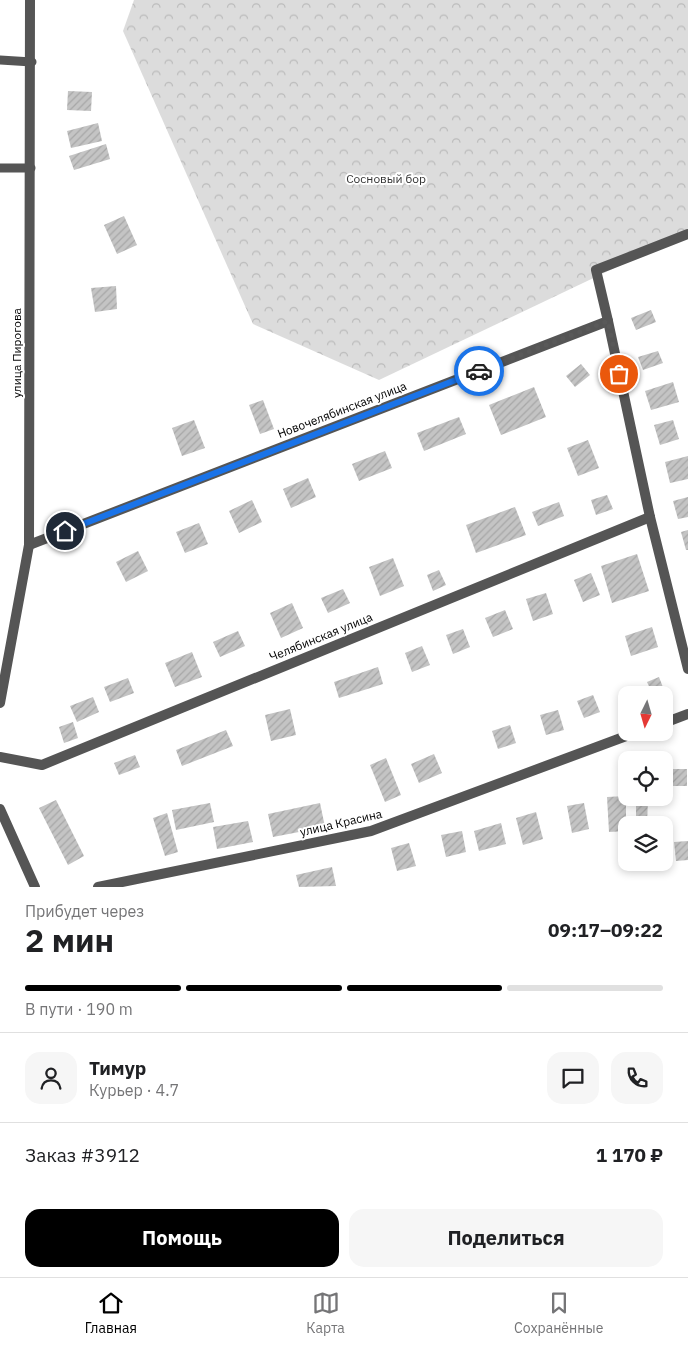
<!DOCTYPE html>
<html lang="ru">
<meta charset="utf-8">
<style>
body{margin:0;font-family:"IBM Plex Sans",sans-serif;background:#f6f6f6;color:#202124;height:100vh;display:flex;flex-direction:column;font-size:19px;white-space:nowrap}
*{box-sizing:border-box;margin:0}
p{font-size:16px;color:#757577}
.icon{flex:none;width:28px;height:28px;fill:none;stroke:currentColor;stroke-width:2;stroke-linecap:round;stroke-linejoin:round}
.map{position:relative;height:887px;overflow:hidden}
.drawer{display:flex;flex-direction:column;background:#fff;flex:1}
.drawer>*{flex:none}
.needle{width:32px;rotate:185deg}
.tools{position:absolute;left:618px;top:686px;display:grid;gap:10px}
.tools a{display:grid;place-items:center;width:55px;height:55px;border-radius:10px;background:#fff;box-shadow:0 2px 8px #0003;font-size:25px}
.pin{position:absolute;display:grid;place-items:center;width:42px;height:42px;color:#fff;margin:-21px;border:2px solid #fff;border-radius:50%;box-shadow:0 1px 5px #0007}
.courier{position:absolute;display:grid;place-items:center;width:50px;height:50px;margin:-25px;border:4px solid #1a73e8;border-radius:50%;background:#fff;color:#222;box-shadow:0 1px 6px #0007}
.overview em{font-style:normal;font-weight:800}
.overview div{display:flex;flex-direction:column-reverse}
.overview{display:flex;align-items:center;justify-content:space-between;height:85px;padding:0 25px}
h1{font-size:32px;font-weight:800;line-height:38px}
.bar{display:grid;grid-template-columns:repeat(4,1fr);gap:8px 5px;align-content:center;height:60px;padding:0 25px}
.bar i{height:6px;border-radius:4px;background:#e0e0e0}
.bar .on{background:#000}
.bar p{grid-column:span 4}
.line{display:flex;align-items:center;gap:12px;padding:0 25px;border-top:1px solid #e0e0e0}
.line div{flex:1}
.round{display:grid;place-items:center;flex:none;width:52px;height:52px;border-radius:15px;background:#f6f6f6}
.button{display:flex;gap:10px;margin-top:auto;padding:10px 25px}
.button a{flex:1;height:58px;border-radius:15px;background:#000;color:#fff;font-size:20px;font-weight:800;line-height:58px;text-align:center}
.button a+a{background:#f6f6f6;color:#202124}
.tab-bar{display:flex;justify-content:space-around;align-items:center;height:70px;border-top:1px solid #e0e0e0;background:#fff;font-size:14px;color:#757577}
.tab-bar a{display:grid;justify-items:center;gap:2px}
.tab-bar .on{color:#000}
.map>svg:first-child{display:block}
.forest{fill:url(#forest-crowns)}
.building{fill:url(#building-hatch)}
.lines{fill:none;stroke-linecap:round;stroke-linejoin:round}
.service{stroke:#555;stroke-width:9}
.minor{stroke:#555;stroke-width:10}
.tertiary{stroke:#555;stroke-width:10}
.done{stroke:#595959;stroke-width:5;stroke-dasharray:0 9}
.route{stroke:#1a73e8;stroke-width:6}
.labels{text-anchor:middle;stroke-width:4;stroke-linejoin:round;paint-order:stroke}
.park-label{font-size:12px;fill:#333;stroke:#fff}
.street-label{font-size:12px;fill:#000;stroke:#fff}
</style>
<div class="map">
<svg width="688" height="887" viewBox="0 0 688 887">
<defs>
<pattern id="forest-crowns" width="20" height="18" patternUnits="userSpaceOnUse" patternTransform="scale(1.25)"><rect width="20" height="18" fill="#dcdcdc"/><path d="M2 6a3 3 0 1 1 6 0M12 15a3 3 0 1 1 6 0" fill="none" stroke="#bbb"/></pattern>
<pattern id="building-hatch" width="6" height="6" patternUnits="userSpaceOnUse" patternTransform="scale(1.25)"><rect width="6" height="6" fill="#c4c4c4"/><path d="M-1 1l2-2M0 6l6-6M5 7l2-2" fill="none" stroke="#a7a7a7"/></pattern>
</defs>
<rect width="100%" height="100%" fill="#fff"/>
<path class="forest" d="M134,0H688V233L379,380L253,324L123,31Z"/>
<g class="building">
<path d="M68,91L92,92L91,111L67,110Z"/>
<path d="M98,123L102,141L71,148L67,131Z"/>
<path d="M106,144L110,159L74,170L69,156Z"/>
<path d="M124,216L137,245L117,254L104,225Z"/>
<path d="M116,286L117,309L95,312L91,288Z"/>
<path d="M651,310L656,322L636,330L631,318Z"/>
<path d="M658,351L663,363L643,370L638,357Z"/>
<path d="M581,364L590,375L575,387L566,376Z"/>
<path d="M673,382L679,402L651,410L645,391Z"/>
<path d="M534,387L546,417L501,435L489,405Z"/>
<path d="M263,400L274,429L260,434L249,405Z"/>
<path d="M459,417L466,434L424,451L417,433Z"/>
<path d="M194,420L205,448L182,456L172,428Z"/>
<path d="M673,420L679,439L660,445L654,425Z"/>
<path d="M588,440L599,468L578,476L567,448Z"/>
<path d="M385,451L392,468L359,481L352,464Z"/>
<path d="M688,456V479L670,483L665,462Z"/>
<path d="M308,478L316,497L291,508L283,489Z"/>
<path d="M607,495L613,509L596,515L591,500Z"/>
<path d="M688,497V517L678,519L673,501Z"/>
<path d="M252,500L262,522L239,533L229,511Z"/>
<path d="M559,502L564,516L538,526L532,512Z"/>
<path d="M515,507L526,535L476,553L466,525Z"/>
<path d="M199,523L208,544L185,553L176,532Z"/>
<path d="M688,530V550H686L681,532Z"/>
<path d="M138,551L148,571L126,582L116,562Z"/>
<path d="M637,554L649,591L612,603L601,566Z"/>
<path d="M393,558L404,586L380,596L369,567Z"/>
<path d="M439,570L446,585L433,591L427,575Z"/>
<path d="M591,573L600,595L583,602L574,580Z"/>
<path d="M343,589L350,603L328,613L321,598Z"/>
<path d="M546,593L553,614L533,621L526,599Z"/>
<path d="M292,603L303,628L281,638L270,613Z"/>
<path d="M505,610L513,629L493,637L485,618Z"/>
<path d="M652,627L658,647L631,656L625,636Z"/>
<path d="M463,629L470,647L453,654L446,635Z"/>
<path d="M238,631L245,646L220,657L213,642Z"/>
<path d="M422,646L430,665L412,672L405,653Z"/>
<path d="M192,652L202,677L175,687L165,663Z"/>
<path d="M378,667L383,684L339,698L334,682Z"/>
<path d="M659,677L664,690L653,695L647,682Z"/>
<path d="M128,678L134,693L110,702L104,687Z"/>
<path d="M593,695L600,712L584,718L577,701Z"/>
<path d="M93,697L99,712L77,722L70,706Z"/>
<path d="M290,709L296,735L271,741L265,715Z"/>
<path d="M558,710L564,730L546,735L540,715Z"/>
<path d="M73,722L78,738L64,743L59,727Z"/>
<path d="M510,725L516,743L498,749L492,731Z"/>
<path d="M226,730L233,746L182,766L176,750Z"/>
<path d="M434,754L442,773L419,783L411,764Z"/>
<path d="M135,755L140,767L119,775L114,763Z"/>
<path d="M386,758L401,795L385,802L370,765Z"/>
<rect x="667" y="769" width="20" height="17"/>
<path d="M626,796V831L609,832L607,797Z"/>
<path d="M636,798H648L647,825H636Z"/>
<path d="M56,800L84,856L68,865L39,808Z"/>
<path d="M210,803L214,822L176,830L172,810Z"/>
<path d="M320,803L325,827L273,837L268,814Z"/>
<path d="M584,803L589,829L572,833L567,806Z"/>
<path d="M536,812L543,839L523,845L516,818Z"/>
<path d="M167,813L178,852L165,856L153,818Z"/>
<path d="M248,821L253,842L217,849L213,827Z"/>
<path d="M501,823L506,844L479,851L474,831Z"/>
<path d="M462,831L466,852L446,857L441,835Z"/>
<path d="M688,841V860L676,861L674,842Z"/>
<path d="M409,843L416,866L397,871L391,848Z"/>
<path d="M332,867L336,886L299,887L296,875Z"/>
</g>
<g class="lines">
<g class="service">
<path d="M0,60L32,62"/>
<path d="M0,168H31"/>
</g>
<g class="minor">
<path d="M608,321L650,517L688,669"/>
<path d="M29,545L608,321L596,270L688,234"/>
<path d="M664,723L688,714"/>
<path d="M0,757L42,765L650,517"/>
<path d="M98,887L371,831L637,732"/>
</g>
<g class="tertiary">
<path d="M0,703L29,545L30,0"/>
<path d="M0,809L35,887"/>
</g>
</g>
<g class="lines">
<path class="done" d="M479,371L608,321L619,374"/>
<path class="route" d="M65,531L479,371"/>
</g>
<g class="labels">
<g class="park-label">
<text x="386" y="183">Сосновый бор</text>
</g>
<g class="street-label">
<text transform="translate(17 353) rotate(-90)" y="4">улица Пирогова</text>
<text transform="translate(342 410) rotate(-21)" y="4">Новочелябинская улица</text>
<text transform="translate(321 637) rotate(-22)" y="4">Челябинская улица</text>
<text transform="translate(341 823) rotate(-13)" y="4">улица Красина</text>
</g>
</g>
</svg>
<div class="tools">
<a><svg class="needle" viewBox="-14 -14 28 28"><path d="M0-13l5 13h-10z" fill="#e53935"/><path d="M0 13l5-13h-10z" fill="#757577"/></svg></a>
<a><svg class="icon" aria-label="locate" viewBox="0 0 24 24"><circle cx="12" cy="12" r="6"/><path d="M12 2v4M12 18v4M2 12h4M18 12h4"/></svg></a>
<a><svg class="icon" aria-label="layers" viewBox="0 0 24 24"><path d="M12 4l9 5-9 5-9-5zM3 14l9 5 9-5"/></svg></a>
</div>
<div class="pin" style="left:619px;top:374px;background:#ea580c"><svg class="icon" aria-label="bag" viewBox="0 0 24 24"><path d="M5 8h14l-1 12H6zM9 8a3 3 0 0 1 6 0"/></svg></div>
<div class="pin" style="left:65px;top:531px;background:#1f2937"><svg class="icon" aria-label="home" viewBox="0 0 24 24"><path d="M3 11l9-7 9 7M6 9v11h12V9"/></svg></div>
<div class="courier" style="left:479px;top:371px"><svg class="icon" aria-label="car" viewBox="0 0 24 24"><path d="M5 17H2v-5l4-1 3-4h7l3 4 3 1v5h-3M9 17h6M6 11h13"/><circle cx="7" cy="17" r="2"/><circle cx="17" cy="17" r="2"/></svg></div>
</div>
<section class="drawer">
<div class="overview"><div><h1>2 мин</h1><p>Прибудет через</p></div><em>09:17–09:22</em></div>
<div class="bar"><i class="on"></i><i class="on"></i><i class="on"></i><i></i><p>В пути · 190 m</p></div>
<div class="line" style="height:90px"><a class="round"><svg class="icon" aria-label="person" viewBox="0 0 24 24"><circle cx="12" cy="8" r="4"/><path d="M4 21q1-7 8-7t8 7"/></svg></a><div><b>Тимур</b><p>Курьер · 4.7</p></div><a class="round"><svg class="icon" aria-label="chat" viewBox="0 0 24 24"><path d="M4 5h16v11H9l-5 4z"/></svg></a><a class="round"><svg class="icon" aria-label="phone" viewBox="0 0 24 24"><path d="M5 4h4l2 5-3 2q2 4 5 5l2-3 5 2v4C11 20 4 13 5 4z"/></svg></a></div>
<div class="line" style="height:65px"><div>Заказ #3912</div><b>1 170 ₽</b></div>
<div class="button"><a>Помощь</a><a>Поделиться</a></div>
</section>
<nav class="tab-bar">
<a class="on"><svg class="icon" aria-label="home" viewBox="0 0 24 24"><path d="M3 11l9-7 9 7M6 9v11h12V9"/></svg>Главная</a>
<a><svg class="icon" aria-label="map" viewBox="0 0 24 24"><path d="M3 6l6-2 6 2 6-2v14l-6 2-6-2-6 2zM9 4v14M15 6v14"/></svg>Карта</a>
<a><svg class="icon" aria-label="saved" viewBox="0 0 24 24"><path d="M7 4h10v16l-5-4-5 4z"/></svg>Сохранённые</a>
</nav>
